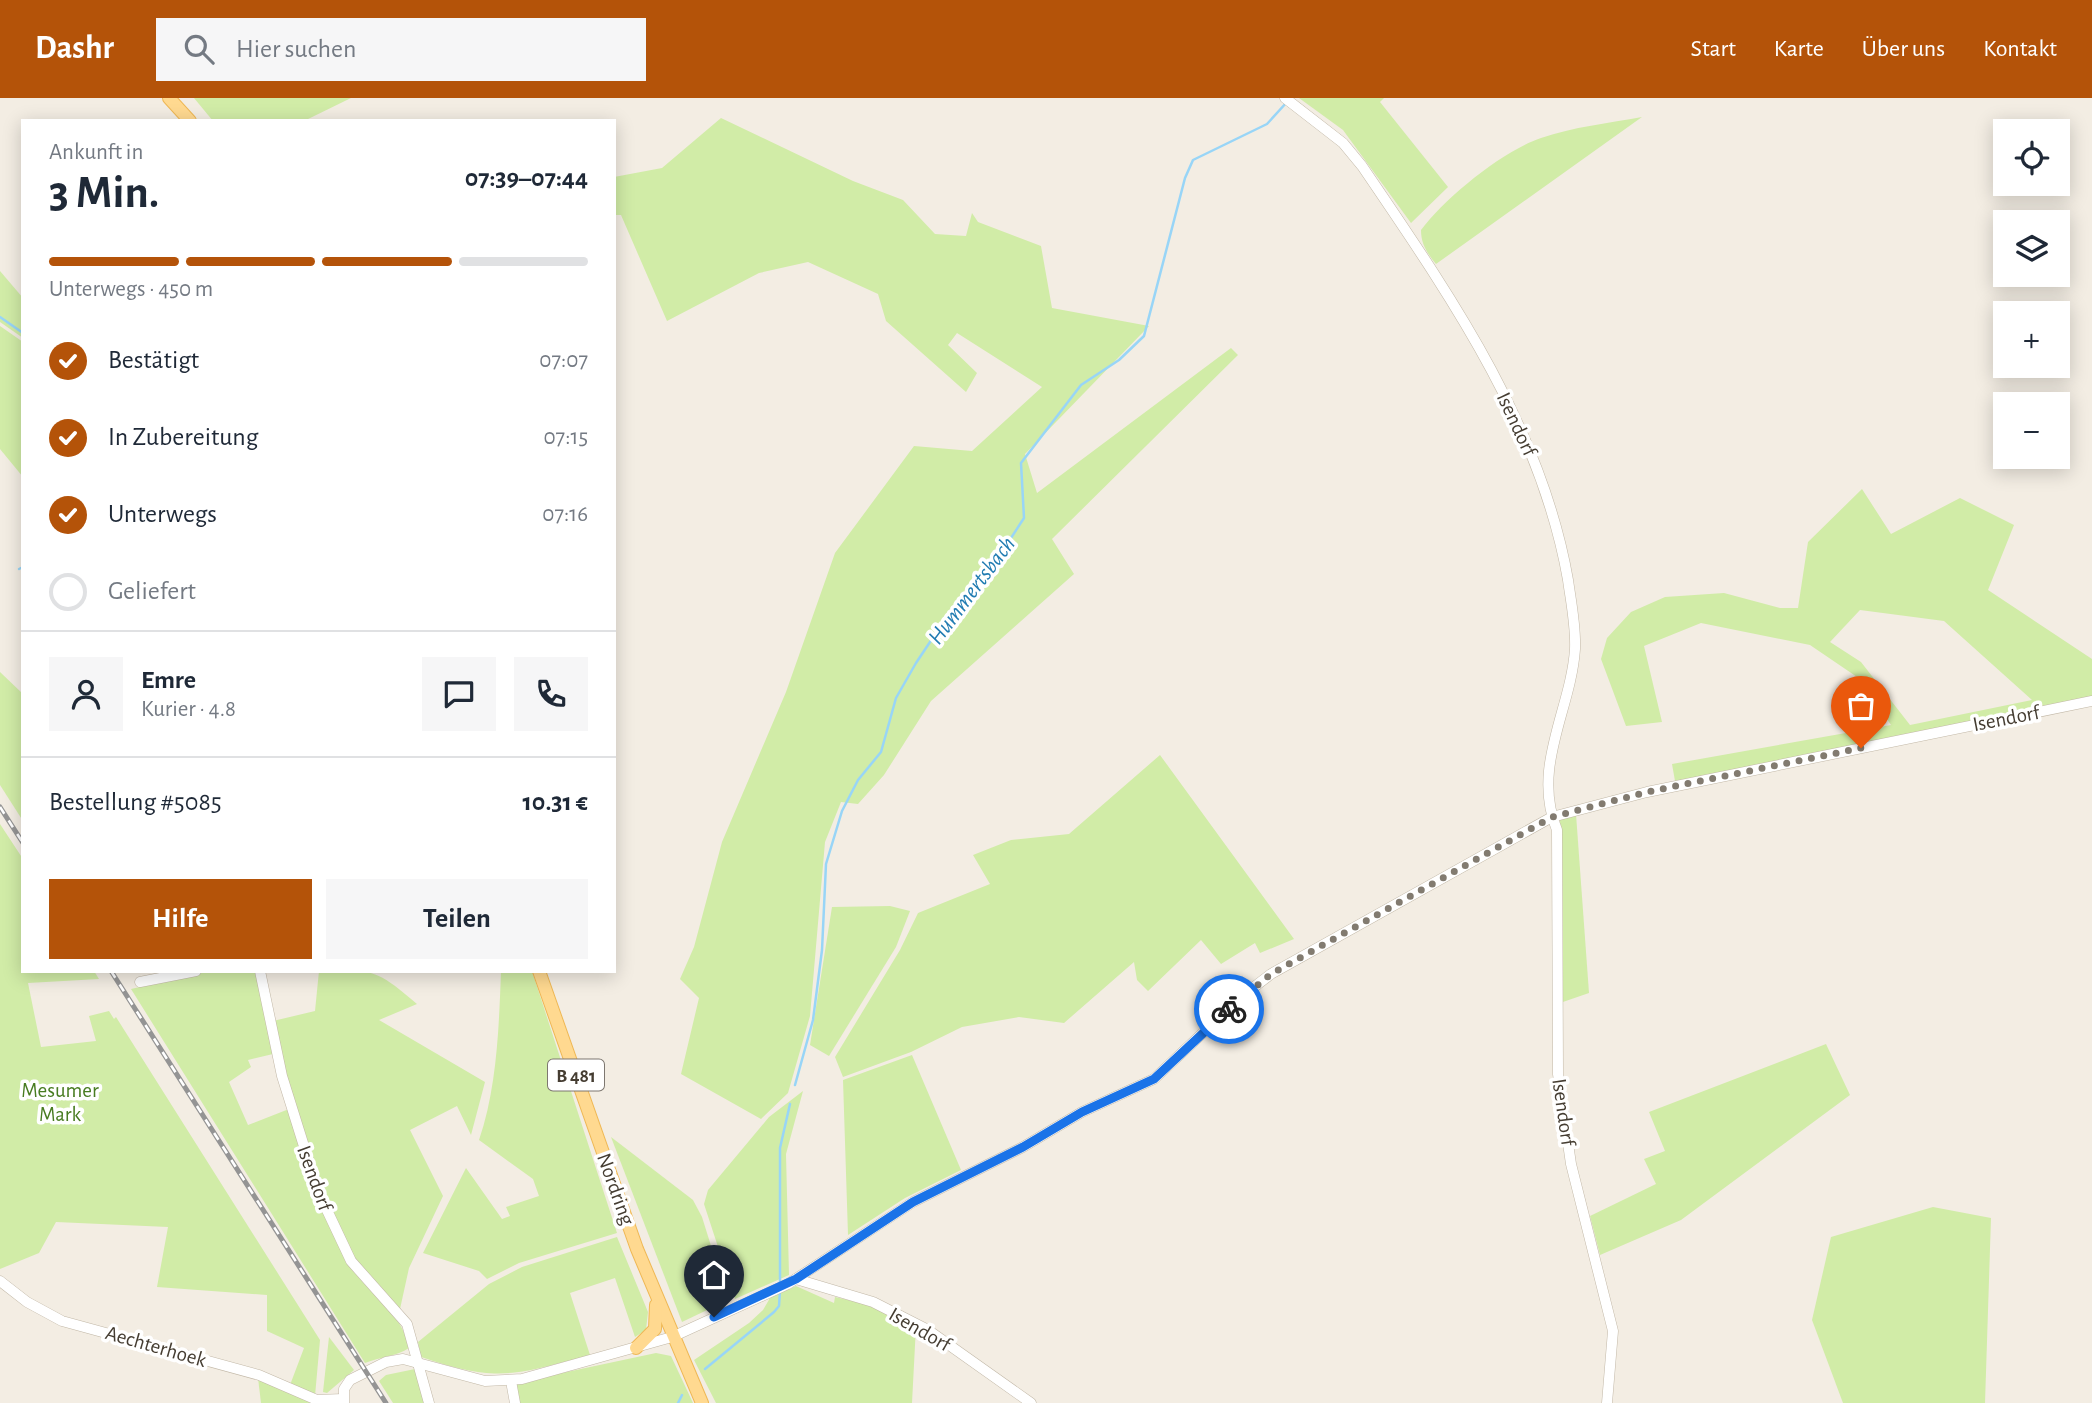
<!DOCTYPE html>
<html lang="de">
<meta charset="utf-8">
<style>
body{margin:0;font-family:"Alegreya Sans",sans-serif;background:#f6f6f7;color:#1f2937;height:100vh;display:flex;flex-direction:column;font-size:26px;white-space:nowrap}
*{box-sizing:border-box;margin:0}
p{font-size:23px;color:#747a83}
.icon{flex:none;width:38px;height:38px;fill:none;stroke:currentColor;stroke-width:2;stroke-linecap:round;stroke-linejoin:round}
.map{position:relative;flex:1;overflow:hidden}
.side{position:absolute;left:21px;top:21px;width:595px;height:854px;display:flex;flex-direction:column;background:#fff;border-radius:0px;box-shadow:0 4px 18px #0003}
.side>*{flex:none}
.buttons{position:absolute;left:1993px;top:21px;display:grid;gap:14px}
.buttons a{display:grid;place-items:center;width:77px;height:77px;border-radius:0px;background:#fff;box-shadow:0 4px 18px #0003;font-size:35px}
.pin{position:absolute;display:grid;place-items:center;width:60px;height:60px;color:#fff;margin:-72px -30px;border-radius:50% 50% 50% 0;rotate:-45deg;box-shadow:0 0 7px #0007}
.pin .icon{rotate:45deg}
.courier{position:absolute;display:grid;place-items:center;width:70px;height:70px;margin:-35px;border:5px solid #1a73e8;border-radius:50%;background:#fff;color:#222;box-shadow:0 2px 9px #0007}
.summary em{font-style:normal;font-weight:600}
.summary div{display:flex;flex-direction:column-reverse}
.summary{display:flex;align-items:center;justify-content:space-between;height:119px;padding:0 28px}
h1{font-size:46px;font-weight:600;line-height:52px}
.bar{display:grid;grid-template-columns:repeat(4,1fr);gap:10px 7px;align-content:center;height:84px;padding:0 28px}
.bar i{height:9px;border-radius:5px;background:#e0e1e3}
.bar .active{background:#b45309}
.bar p{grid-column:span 4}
.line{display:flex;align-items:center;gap:18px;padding:0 28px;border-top:2px solid #e0e1e3}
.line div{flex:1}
.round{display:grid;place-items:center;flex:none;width:74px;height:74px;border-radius:0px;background:#f6f6f7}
ol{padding:0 28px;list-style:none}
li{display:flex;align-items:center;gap:21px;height:77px}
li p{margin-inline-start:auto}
li .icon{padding:7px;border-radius:50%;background:#b45309;color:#fff;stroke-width:4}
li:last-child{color:#747a83}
li i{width:38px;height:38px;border:4px solid #e0e1e3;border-radius:50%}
.action{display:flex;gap:14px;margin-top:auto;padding:14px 28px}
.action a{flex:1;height:80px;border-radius:0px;background:#b45309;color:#fff;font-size:28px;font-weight:600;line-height:80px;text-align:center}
.action a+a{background:#f6f6f7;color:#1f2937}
header{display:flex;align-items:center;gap:42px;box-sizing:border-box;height:98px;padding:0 35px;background:#b45309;color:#fff}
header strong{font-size:33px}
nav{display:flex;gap:38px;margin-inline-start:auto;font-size:24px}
.search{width:490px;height:63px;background:#f6f6f7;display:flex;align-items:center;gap:18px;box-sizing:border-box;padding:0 24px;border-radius:0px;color:#747a83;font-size:26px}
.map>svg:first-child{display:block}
.green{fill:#d1eca7;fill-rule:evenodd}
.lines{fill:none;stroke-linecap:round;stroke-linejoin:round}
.stream{stroke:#98d5f7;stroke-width:2.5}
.minor-casing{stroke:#c2b8a7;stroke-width:11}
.major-casing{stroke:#efb855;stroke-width:14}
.minor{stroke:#fff;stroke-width:10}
.major{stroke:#ffd990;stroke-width:12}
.rail-casing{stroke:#949494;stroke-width:5}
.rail{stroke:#fff;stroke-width:2.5;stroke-dasharray:8;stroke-linecap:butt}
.done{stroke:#827b70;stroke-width:7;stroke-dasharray:0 12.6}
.route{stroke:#1a73e8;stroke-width:9}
.labels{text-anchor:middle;stroke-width:7;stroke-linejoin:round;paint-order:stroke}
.shield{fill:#fff;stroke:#7d7770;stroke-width:2}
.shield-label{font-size:19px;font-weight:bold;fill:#453d32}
.street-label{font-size:21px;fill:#453d32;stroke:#fff}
.park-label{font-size:21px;fill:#487c21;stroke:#fff}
.water-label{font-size:23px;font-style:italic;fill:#217cb2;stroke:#fff}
</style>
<header>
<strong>Dashr</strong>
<div class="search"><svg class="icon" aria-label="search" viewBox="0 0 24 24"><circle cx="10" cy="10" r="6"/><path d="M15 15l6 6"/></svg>Hier suchen</div>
<nav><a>Start</a><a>Karte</a><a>Über uns</a><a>Kontakt</a></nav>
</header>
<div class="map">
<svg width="2092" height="1305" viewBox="0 0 2092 1305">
<rect width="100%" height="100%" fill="#f3ede3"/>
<g class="green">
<path d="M194,0H351L304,23H213Z"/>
<path d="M1299,0H1384L1380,4L1448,89L1411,125L1343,32Z"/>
<path d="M1642,19L1436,166C1427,155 1421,146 1421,132C1445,100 1502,53 1541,40C1573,29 1609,25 1642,19Z"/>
<path d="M721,20L853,83L903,102L935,136L966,138L972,115L978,124L1041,148L1052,210L1149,228L1025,356L1037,395L1231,250L1238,257L1052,441L1074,476L931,603L884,677L858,706L841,704L825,744L810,918L788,995L761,1021L681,976L699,900L680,881L694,849L722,744L786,594L835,455L914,348L972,353L1042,289L957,235L948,247L977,275L966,294L886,223L878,196L808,164L759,175L667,223L621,117H614V79L662,70Z"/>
<path d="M0,173L23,200V240L0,224Z"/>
<path d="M0,228L23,244V379L0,351Z"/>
<path d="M1862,391L1891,436L1960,400L2014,427L1988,492L2092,561V601L1675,683L1672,666L1891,627L1860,581L1810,547L1701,525L1644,548L1662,624L1626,628L1601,561L1607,540L1631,514L1665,499L1724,495L1780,510H1798L1808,444ZM1860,512L1944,523L2032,602L1910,627L1861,564L1830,544Z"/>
<path d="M0,574L23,596V723L0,687Z"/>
<path d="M1160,657L1294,841L1260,855L1255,845L1221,866L1201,842L1148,893L1137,882L1134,864L1064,925L1019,919L962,929L911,954L843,979L835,959L900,852L918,815L990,786L973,757L1011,742L1069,736Z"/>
<path d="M1576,716L1589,895L1560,905V720Z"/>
<path d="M0,726L23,761V873H94L99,881L28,885L41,949L96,943L89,918L109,913L114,921L116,919L320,1242L315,1298L290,1287L304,1250L267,1233V1197L157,1189L168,1129L56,1124L39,1155L0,1171Z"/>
<path d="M890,808L910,813L896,849L829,958L810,947L832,809Z"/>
<path d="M210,873H256L273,956L248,962L251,969L229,984L248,1027L289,1011C305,1064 320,1116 347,1163C366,1196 402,1212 409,1250C397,1258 380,1259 365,1265L131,891Z"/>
<path d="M319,873C375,873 373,869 417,906L379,922L485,984L471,1037L457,1008L410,1032L443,1098L409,1170L400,1211C384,1196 365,1180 353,1160C311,1089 291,1003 273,923L315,913Z"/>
<path d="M501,873H532L617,1135L519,1165L487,1181L479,1173L423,1155L466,1070L502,1121L510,1118L506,1109L539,1098L533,1081L479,1042C497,990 499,928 501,873Z"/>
<path d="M1826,946L1850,997L1681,1122L1600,1157L1590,1118L1656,1086L1644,1061L1665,1053L1649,1014Z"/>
<path d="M912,957L961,1072L905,1100L848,1137L843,982Z"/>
<path d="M803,993L786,1056L789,1177L735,1201L704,1106L708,1092L769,1019Z"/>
<path d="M611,1039L693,1102L702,1119L728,1202L682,1224Z"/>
<path d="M1933,1109L1991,1120L1985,1305H1843L1812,1222L1831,1139Z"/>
<path d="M617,1139L648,1214L646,1232L635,1239L615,1180L570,1195L590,1257C515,1277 497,1285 421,1259L418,1244L489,1186L522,1169Z"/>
<path d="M796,1188L834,1205L835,1199L870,1207L916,1228L912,1305H716L694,1262L749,1225L763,1212L770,1200Z"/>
<path d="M329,1239L354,1272L327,1295L323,1294Z"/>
<path d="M656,1255L671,1258L693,1305H520L515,1285Z"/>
<path d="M415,1271L426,1305H393L379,1283L386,1277Z"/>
<path d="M258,1280L313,1305H261Z"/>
</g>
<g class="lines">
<g class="stream">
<path d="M0,219L23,235"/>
<path d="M19,471L23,469"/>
<path d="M795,987L813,922L822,852L826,766L842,713L858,682L881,654L896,600L916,565L936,535L977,492L1024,420L1021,365L1081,287L1119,262L1144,238L1185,80L1193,62L1267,26L1287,4"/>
<path d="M780,1187V1050L790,1006"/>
<path d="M705,1271L774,1214L779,1208L780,1193"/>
<path d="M678,1305L682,1297"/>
</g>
<g class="minor-casing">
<g id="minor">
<path d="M1285,0L1343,45L1362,68C1449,196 1541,327 1568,482C1571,504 1576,528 1575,551C1571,612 1531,669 1557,732L1558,976L1571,1066L1613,1233L1607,1305"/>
<path d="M260,873L282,978L318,1093L351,1163L407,1226L429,1305"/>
<path d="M140,884L196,873"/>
<path d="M796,1181L873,1204L928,1232L1031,1305"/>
<path d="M0,1183L27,1204L62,1223L259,1277L317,1302L343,1301"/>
<path d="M511,1283L515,1305"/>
<path d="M344,1305V1291L350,1282L386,1264L403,1261L485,1283L522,1281L672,1239L788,1186L913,1104L1023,1049L1082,1014L1154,981L1241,899L1271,876L1552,719L1647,694L2092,603"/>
</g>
</g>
<g class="major-casing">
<g id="major">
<path d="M169,0L190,23"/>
<path d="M539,873L637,1151L702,1305"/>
<path d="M636,1250L655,1231L656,1207"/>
</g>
</g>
<use href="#minor" class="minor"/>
<use href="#major" class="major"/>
<g class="rail-casing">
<g id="rail">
<path d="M0,709L23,745"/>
<path d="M111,873L386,1305"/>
</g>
</g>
<use href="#rail" class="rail"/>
</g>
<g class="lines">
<path class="done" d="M1229,911L1271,876L1552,719L1647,694L1861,650"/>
<path class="route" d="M714,1219L796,1181L913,1104L1023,1049L1082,1014L1154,981L1229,911"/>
</g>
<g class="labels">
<rect class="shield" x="548" y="961.5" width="56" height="31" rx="5"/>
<g class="shield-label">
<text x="576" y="984">B 481</text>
</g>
<g class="street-label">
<text transform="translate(1517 326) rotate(65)" y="7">Isendorf</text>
<text transform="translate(2006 620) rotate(-11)" y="7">Isendorf</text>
<text transform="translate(1564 1014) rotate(82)" y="7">Isendorf</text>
<text transform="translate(315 1080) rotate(70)" y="7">Isendorf</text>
<text transform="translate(616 1091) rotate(70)" y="7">Nordring</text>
<text transform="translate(920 1231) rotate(30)" y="7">Isendorf</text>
<text transform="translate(156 1248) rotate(16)" y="7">Aechterhoek</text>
</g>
<g class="park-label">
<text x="60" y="999">Mesumer<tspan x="60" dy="24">Mark</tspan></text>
</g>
<g class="water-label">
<text transform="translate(971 492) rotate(-53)" y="8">Hummertsbach</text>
</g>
</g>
</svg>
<div class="buttons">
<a><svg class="icon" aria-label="locate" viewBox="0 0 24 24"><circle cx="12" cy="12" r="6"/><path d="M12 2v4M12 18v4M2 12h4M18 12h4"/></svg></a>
<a><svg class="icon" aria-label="layers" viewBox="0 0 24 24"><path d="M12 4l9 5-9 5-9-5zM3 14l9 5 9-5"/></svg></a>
<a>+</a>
<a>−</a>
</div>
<div class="pin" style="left:1861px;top:650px;background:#ea580c"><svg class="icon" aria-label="bag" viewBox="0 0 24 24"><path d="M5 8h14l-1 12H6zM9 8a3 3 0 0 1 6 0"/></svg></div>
<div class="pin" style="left:714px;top:1219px;background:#1f2937"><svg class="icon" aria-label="home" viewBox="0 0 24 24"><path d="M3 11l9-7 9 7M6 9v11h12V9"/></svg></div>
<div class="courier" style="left:1229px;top:911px"><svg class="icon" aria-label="bike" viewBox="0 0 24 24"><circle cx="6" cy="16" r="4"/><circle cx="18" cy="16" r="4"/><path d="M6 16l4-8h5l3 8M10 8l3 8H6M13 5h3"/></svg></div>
<section class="side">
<div class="summary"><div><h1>3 Min.</h1><p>Ankunft in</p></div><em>07:39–07:44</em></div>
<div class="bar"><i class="active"></i><i class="active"></i><i class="active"></i><i></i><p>Unterwegs · 450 m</p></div>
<ol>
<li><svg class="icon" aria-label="check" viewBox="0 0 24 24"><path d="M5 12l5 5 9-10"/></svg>Bestätigt<p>07:07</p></li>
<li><svg class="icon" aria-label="check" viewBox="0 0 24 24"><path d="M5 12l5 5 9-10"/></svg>In Zubereitung<p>07:15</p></li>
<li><svg class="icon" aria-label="check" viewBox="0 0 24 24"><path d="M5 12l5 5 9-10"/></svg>Unterwegs<p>07:16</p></li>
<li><i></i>Geliefert</li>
</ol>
<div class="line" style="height:126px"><a class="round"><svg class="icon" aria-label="person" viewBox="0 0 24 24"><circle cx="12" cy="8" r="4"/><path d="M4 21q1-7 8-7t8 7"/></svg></a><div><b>Emre</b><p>Kurier · 4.8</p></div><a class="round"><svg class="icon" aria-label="chat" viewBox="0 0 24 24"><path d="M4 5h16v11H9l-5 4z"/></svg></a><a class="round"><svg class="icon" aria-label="phone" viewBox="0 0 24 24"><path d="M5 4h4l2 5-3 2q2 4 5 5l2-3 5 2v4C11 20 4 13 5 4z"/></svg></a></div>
<div class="line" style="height:91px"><div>Bestellung #5085</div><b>10.31 €</b></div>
<div class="action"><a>Hilfe</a><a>Teilen</a></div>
</section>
</div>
